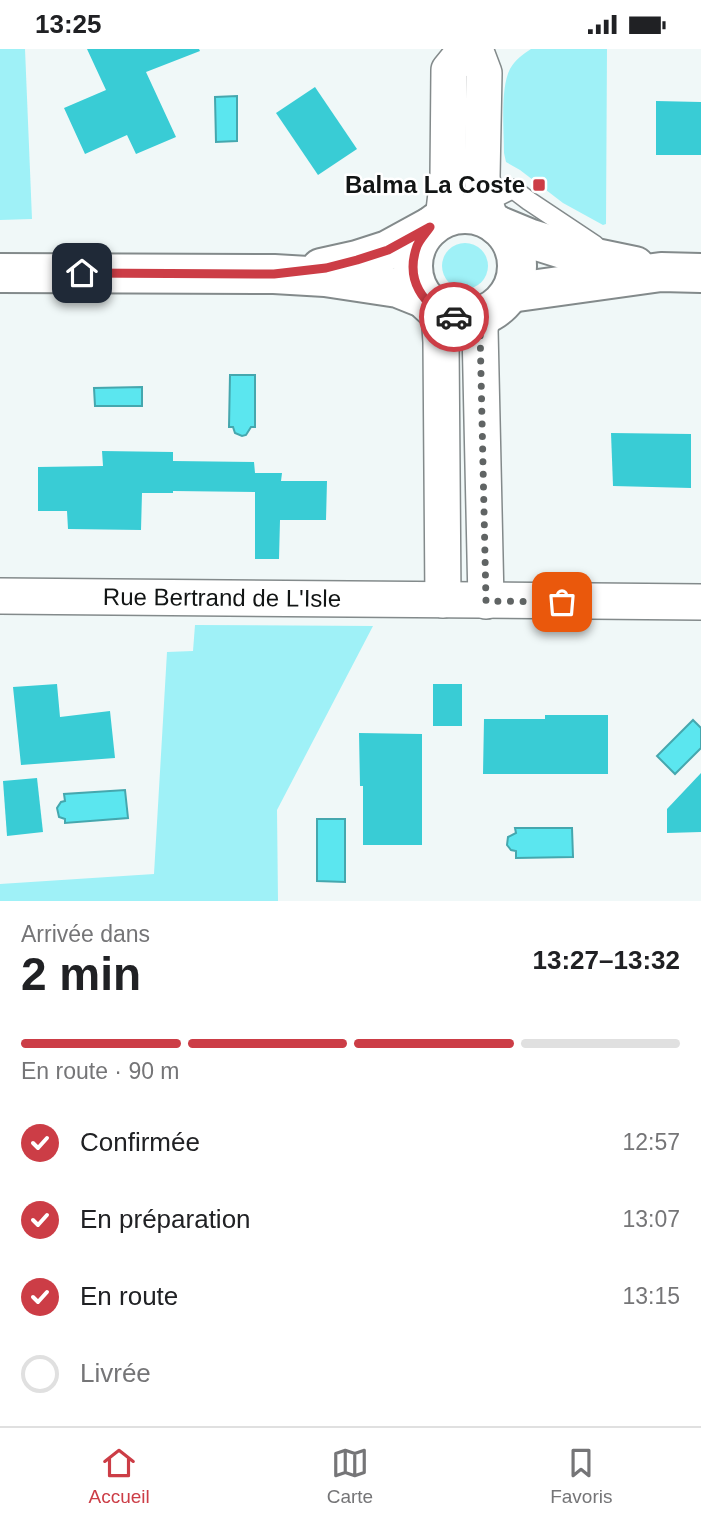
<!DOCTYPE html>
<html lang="fr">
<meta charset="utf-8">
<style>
body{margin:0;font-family:Helvetica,sans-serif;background:#f6f6f6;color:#202124;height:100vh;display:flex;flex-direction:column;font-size:26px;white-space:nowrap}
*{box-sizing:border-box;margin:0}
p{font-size:23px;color:#757577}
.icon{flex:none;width:38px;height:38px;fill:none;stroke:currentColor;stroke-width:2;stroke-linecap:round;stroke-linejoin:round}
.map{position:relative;height:852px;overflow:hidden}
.side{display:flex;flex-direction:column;background:#fff;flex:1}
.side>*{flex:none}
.pin{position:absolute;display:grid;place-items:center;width:60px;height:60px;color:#fff;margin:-30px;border-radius:14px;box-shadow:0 4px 10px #0006}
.courier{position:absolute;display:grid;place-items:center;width:70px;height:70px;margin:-35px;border:5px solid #cc3d46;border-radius:50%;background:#fff;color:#222;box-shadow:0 2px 9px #0007}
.headline em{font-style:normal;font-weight:800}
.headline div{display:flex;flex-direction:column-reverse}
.headline{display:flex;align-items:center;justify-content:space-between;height:119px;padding:0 21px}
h1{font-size:46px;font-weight:800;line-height:52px}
.bar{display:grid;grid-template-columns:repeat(4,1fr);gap:10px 7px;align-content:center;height:84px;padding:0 21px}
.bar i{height:9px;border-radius:5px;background:#e0e0e0}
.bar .selected{background:#cc3d46}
.bar p{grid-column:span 4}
ol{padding:0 21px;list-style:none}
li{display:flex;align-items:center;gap:21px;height:77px}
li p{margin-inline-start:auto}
li .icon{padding:7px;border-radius:50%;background:#cc3d46;color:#fff;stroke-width:4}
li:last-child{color:#757577}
li i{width:38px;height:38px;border:4px solid #e0e0e0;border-radius:50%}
.status{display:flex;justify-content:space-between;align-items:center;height:49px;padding:0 35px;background:#fff;direction:ltr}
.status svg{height:19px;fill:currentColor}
.menu{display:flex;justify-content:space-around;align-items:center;height:98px;border-top:2px solid #e0e0e0;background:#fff;font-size:19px;color:#757577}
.menu a{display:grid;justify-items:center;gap:4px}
.menu .selected{color:#cc3d46}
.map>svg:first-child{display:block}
.green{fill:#9ff1f7}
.water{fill:#5be6ef;stroke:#45a7ae;stroke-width:2}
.building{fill:#39ccd5}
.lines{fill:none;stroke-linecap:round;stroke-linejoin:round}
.service-casing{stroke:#838a8b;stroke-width:21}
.minor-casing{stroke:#838a8b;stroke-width:38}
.secondary-casing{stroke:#838a8b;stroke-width:42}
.service{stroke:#fff;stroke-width:18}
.minor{stroke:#fff;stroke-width:35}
.secondary{stroke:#fff;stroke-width:38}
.done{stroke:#606464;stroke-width:7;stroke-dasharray:0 12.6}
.route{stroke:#cc3d46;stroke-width:9}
.poi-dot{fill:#cc3d46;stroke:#fff;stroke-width:2.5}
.labels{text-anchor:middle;stroke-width:5;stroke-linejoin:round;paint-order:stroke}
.poi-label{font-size:24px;font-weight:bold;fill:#121515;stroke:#fff;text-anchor:end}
.street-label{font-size:24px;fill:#121515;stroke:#fff}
</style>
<div class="status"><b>13:25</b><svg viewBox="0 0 49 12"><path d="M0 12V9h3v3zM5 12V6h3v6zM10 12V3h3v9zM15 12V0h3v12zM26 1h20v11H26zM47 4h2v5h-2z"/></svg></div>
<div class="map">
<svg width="701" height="852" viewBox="0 0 701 852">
<rect width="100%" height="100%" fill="#f0f8f8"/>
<g class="green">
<path d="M0,0H25L32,170L0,171Z"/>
<path d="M531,0H607L606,175L603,176L563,154L520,121L506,113L504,104C504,81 500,39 510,20C515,11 523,5 531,0Z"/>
<circle cx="465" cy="217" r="23"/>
<path d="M195,576L373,577L277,761L278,852H0V835L154,825L167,603L193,602Z"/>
</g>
<g class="water">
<path d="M237,47V92L216,93L215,48Z"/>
<path d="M230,326H255V378H251L246,386L242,387L235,384L233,378H229Z"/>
<path d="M142,338V357H95L94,339Z"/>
<path d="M693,671L701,679V699L675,725L657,707Z"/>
<path d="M125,741L128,769L65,774V770L59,768L57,759L61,753L65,752L64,745Z"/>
<path d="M317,770H345V833L317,832Z"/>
<path d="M515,779H572L573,808L516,809V802L511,801L507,796L508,788L516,784Z"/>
</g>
<g class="building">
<path d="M87,0H199L200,2L146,23L176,88L136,105L127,86L85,105L64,59L106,41Z"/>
<path d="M315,38L357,100L318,126L276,64Z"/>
<path d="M656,52L701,53V106H656Z"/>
<path d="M611,384L691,385V439L613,437Z"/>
<path d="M102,402L173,403V412L254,413L255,424H282L281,432H327L326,471H280L279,510H255V443L173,442V444H142L141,481L68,480L67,462H38V418L103,417Z"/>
<path d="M57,635L60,668L110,662L115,709L21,716L13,638Z"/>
<rect x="433" y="635" width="29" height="42"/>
<path d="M545,666H608V725H483L484,670H545Z"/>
<path d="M359,684L422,685V796H363V737H360Z"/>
<path d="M701,724V783L667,784V760Z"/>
<path d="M37,729L43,783L7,787L3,732Z"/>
</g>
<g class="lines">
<g class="service-casing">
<path id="service" d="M463,165L513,140L529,152L595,196"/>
</g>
<g class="minor-casing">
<g id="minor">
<path d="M475,0L484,24L482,128L485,154L491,172"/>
<path d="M443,170L448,128L449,21L466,0"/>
<path d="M439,263L441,293L443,551"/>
<path d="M483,266L480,280L486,552"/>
<path id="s1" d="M0,547L701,553"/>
</g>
</g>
<g class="secondary-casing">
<g id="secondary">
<circle cx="465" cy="217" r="52"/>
<path d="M497,176L531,190L582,206L635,217"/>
<path d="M321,219L357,211L388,201L430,178"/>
<path d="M0,224L274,225L325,228L398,239L423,249"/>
<path d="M510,244L661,223L701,224"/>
</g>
</g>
<use href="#service" class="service"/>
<use href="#minor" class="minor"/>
<use href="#secondary" class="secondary"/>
</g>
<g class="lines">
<path class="done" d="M454,268L468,269L483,266L480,280L486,552L562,553"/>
<path class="route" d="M82,224L274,225L326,219L357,211L388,201L430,178C426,184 420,190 417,197C405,230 422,258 454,268"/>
</g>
<rect class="poi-dot" x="532" y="129" width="14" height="14" rx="3.5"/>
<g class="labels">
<g class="poi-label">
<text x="525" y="144">Balma La Coste</text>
</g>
<g class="street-label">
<text dy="8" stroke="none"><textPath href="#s1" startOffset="222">Rue Bertrand de L'Isle</textPath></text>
</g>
</g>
</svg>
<div class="pin" style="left:562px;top:553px;background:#ea580c"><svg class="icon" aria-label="bag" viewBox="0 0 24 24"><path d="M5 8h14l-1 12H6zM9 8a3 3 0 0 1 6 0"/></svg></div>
<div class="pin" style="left:82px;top:224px;background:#1f2937"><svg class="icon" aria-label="home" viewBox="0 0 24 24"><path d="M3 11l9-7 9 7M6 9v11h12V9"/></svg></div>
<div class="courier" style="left:454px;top:268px"><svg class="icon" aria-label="car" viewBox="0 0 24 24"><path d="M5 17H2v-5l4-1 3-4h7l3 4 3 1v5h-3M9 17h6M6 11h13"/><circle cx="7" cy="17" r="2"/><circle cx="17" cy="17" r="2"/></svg></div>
</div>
<section class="side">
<div class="headline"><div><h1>2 min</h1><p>Arrivée dans</p></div><em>13:27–13:32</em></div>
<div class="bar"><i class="selected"></i><i class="selected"></i><i class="selected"></i><i></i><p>En route · 90 m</p></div>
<ol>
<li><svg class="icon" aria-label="check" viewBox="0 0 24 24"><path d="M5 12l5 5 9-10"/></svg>Confirmée<p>12:57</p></li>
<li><svg class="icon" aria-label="check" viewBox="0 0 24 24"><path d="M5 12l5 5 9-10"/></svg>En préparation<p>13:07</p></li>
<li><svg class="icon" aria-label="check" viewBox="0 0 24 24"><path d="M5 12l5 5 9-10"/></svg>En route<p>13:15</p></li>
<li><i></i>Livrée</li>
</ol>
</section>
<nav class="menu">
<a class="selected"><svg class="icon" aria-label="home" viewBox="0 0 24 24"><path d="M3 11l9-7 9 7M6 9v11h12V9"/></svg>Accueil</a>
<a><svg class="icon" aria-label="map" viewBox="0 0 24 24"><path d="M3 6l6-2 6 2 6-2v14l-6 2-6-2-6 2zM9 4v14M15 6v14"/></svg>Carte</a>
<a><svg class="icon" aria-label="saved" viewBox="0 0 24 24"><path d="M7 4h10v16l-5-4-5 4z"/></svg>Favoris</a>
</nav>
